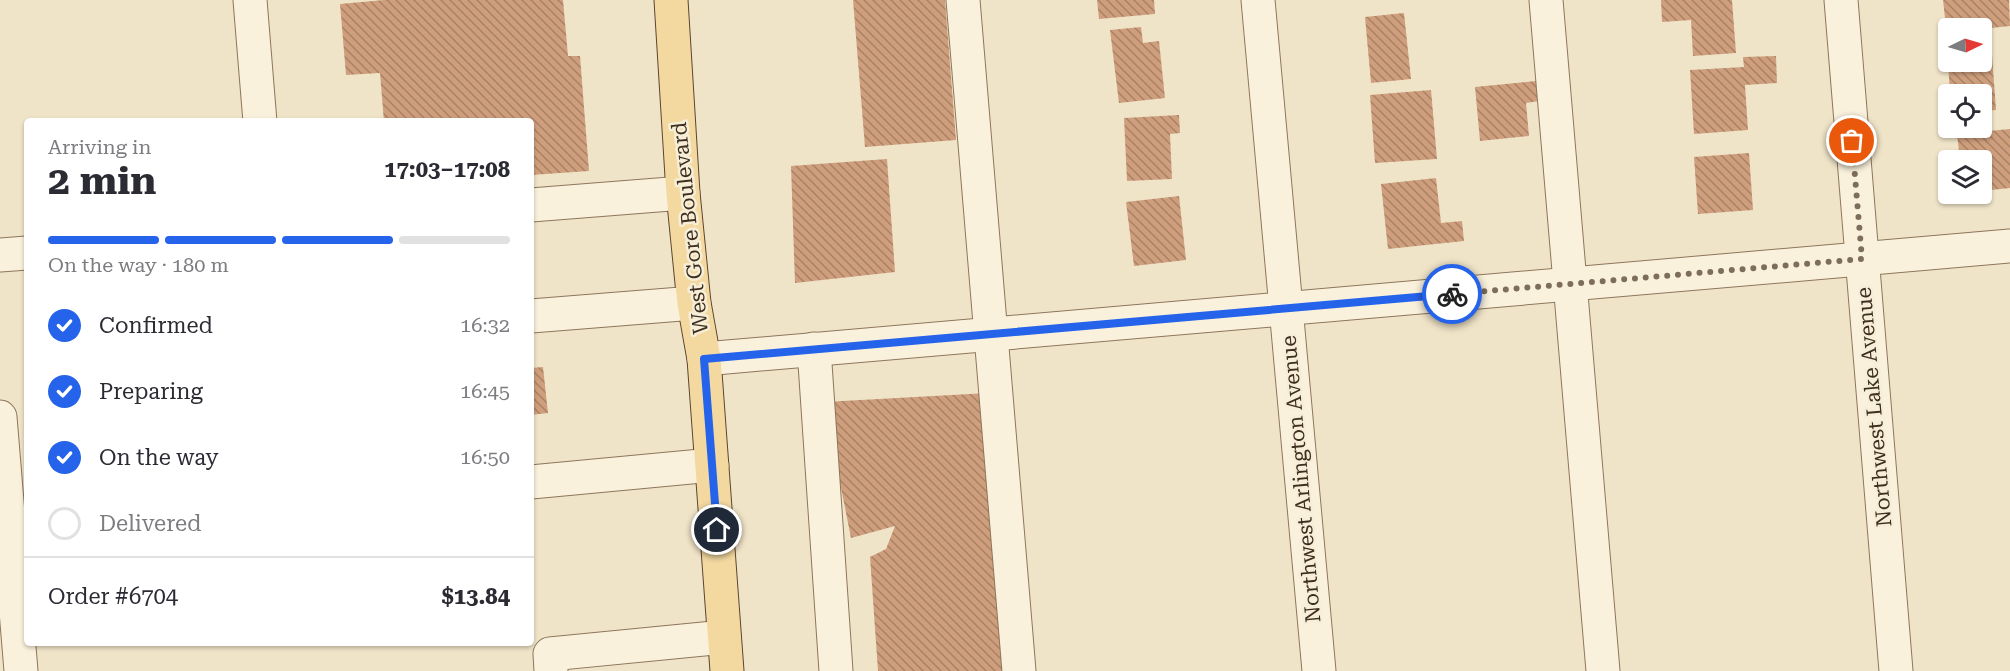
<!DOCTYPE html>
<meta charset="utf-8">
<style>
body{margin:0;font-family:"Roboto Serif",serif;background:#f2f2f3;color:#2b2b33;height:100vh;display:flex;flex-direction:column;font-size:22px;white-space:nowrap}
*{box-sizing:border-box;margin:0}
p{font-size:20px;color:#7c7c81}
.icon{flex:none;width:33px;height:33px;fill:none;stroke:currentColor;stroke-width:2;stroke-linecap:round;stroke-linejoin:round}
.map{position:relative;flex:1;overflow:hidden}
.details{position:absolute;left:24px;top:118px;width:510px;height:528px;display:flex;flex-direction:column;background:#fff;border-radius:6px;box-shadow:0 2px 4px #0004}
.details>*{flex:none}
.needle{width:39px;rotate:85deg}
.tools{position:absolute;left:1938px;top:18px;display:grid;gap:12px}
.tools a{display:grid;place-items:center;width:54px;height:54px;border-radius:6px;background:#fff;box-shadow:0 2px 4px #0004;font-size:30px}
.pin{position:absolute;display:grid;place-items:center;width:51px;height:51px;color:#fff;margin:-26px;border:3px solid #fff;border-radius:50%;box-shadow:0 2px 6px #0007}
.courier{position:absolute;display:grid;place-items:center;width:60px;height:60px;margin:-30px;border:4px solid #2563eb;border-radius:50%;background:#fff;color:#222;box-shadow:0 2px 8px #0007}
.headline em{font-style:normal;font-weight:700}
.headline div{display:flex;flex-direction:column-reverse}
.headline{display:flex;align-items:center;justify-content:space-between;height:102px;padding:0 24px}
h1{font-size:39px;font-weight:700;line-height:45px}
.bar{display:grid;grid-template-columns:repeat(4,1fr);gap:9px 6px;align-content:center;height:72px;padding:0 24px}
.bar i{height:8px;border-radius:4px;background:#e1e1e2}
.bar .on{background:#2563eb}
.bar p{grid-column:span 4}
.line{display:flex;align-items:center;gap:15px;padding:0 24px;border-top:2px solid #e1e1e2}
.line div{flex:1}
ol{padding:0 24px;list-style:none}
li{display:flex;align-items:center;gap:18px;height:66px}
li p{margin-inline-start:auto}
li .icon{padding:6px;border-radius:50%;background:#2563eb;color:#fff;stroke-width:4}
li:last-child{color:#7c7c81}
li i{width:33px;height:33px;border:3px solid #e1e1e2;border-radius:50%}
.map>svg:first-child{display:block}
.building{fill:url(#building-back-hatch)}
.lines{fill:none;stroke-linecap:round;stroke-linejoin:round}
.minor-casing{stroke:#8d765c;stroke-width:35}
.major-casing{stroke:#5b4430;stroke-width:35}
.minor{stroke:#faf1dc;stroke-width:33}
.major{stroke:#f3d9a0;stroke-width:33}
.done{stroke:#7c6e5b;stroke-width:6;stroke-dasharray:0 10.8}
.route{stroke:#2563eb;stroke-width:8}
.labels{text-anchor:middle;stroke-width:5;stroke-linejoin:round;paint-order:stroke}
.street-label{font-size:21px;fill:#3d2e20;stroke:#f7eed8}
</style>
<div class="map">
<svg width="2010" height="671" viewBox="0 0 2010 671">
<defs>
<pattern id="building-back-hatch" width="6" height="6" patternUnits="userSpaceOnUse" patternTransform="scale(1.5)"><rect width="6" height="6" fill="#cf9f7d"/><path d="M-1 5l2 2M0 0l6 6M5-1l2 2" fill="none" stroke="#a98266"/></pattern>
</defs>
<rect width="100%" height="100%" fill="#f0e4c8"/>
<g class="building">
<path d="M384,0H563L568,56H580L589,171L531,175V122H384L380,73L346,75L340,4Z"/>
<path d="M853,0H945L956,140L865,147Z"/>
<path d="M1097,0H1154L1155,14L1099,19Z"/>
<path d="M1661,0H1732L1736,53L1693,56L1691,20L1662,22Z"/>
<path d="M1943,0H2009L2010,26L1982,29L1948,28L1947,36Z"/>
<path d="M1404,13L1411,79L1371,83L1365,17Z"/>
<path d="M1141,27L1143,43L1159,41L1165,98L1119,103L1110,30Z"/>
<path d="M1991,41L1996,110L1982,111V94H1950L1948,62H1982V42Z"/>
<path d="M1776,56L1777,83L1745,85L1748,130L1694,134L1690,70L1744,67L1743,57Z"/>
<path d="M1536,81L1539,101L1526,103L1529,136L1480,141L1475,87Z"/>
<path d="M1431,90L1437,159L1375,163L1370,95Z"/>
<path d="M1179,115L1180,133L1170,134L1172,179L1127,181L1124,118Z"/>
<path d="M2010,129V188L1982,191V160H1960L1957,134Z"/>
<path d="M1749,153L1753,210L1698,214L1694,157Z"/>
<path d="M887,159L895,272L795,283L791,166Z"/>
<path d="M1436,178L1441,223L1462,221L1464,241L1388,249L1381,184Z"/>
<path d="M1179,196L1186,260L1134,266L1126,202Z"/>
<path d="M543,367L548,413L531,415V368Z"/>
<path d="M988,393L1003,671H878L870,557L886,549L895,526L851,538L824,402Z"/>
</g>
<g class="lines">
<g class="minor-casing">
<g id="minor">
<path d="M250,0L260,122"/>
<path d="M963,0L1019,671"/>
<path d="M1258,0L1319,671"/>
<path d="M1546,0L1603,671"/>
<path d="M1841,0L1896,671"/>
<path d="M531,205L683,193"/>
<path d="M0,255L27,253"/>
<path d="M531,316L694,303"/>
<path d="M814,349L836,671"/>
<path d="M704,359L2010,246"/>
<path d="M0,417L21,671"/>
<path d="M531,482L712,465"/>
<path d="M551,671L550,654L724,637"/>
</g>
</g>
<g class="major-casing">
<path id="major" d="M671,0L683,193L694,303L704,359L727,671"/>
</g>
<use href="#minor" class="minor"/>
<use href="#major" class="major"/>
</g>
<g class="lines">
<path class="done" d="M1452,294L1862,259L1852,141"/>
<path class="route" d="M717,530L704,359L1452,294"/>
</g>
<g class="labels">
<g class="street-label">
<text transform="translate(690 228) rotate(-96)" y="7">West Gore Boulevard</text>
<text transform="translate(1874 407) rotate(-95)" y="7">Northwest Lake Avenue</text>
<text transform="translate(1301 479) rotate(-95)" y="7">Northwest Arlington Avenue</text>
</g>
</g>
</svg>
<div class="tools">
<a><svg class="needle" viewBox="-14 -14 28 28"><path d="M0-13l5 13h-10z" fill="#e53935"/><path d="M0 13l5-13h-10z" fill="#7c7c81"/></svg></a>
<a><svg class="icon" aria-label="locate" viewBox="0 0 24 24"><circle cx="12" cy="12" r="6"/><path d="M12 2v4M12 18v4M2 12h4M18 12h4"/></svg></a>
<a><svg class="icon" aria-label="layers" viewBox="0 0 24 24"><path d="M12 4l9 5-9 5-9-5zM3 14l9 5 9-5"/></svg></a>
</div>
<div class="pin" style="left:1852px;top:141px;background:#ea580c"><svg class="icon" aria-label="bag" viewBox="0 0 24 24"><path d="M5 8h14l-1 12H6zM9 8a3 3 0 0 1 6 0"/></svg></div>
<div class="pin" style="left:717px;top:530px;background:#1f2937"><svg class="icon" aria-label="home" viewBox="0 0 24 24"><path d="M3 11l9-7 9 7M6 9v11h12V9"/></svg></div>
<div class="courier" style="left:1452px;top:294px"><svg class="icon" aria-label="bike" viewBox="0 0 24 24"><circle cx="6" cy="16" r="4"/><circle cx="18" cy="16" r="4"/><path d="M6 16l4-8h5l3 8M10 8l3 8H6M13 5h3"/></svg></div>
<section class="details">
<div class="headline"><div><h1>2 min</h1><p>Arriving in</p></div><em>17:03–17:08</em></div>
<div class="bar"><i class="on"></i><i class="on"></i><i class="on"></i><i></i><p>On the way · 180 m</p></div>
<ol>
<li><svg class="icon" aria-label="check" viewBox="0 0 24 24"><path d="M5 12l5 5 9-10"/></svg>Confirmed<p>16:32</p></li>
<li><svg class="icon" aria-label="check" viewBox="0 0 24 24"><path d="M5 12l5 5 9-10"/></svg>Preparing<p>16:45</p></li>
<li><svg class="icon" aria-label="check" viewBox="0 0 24 24"><path d="M5 12l5 5 9-10"/></svg>On the way<p>16:50</p></li>
<li><i></i>Delivered</li>
</ol>
<div class="line" style="height:78px"><div>Order #6704</div><b>$13.84</b></div>
</section>
</div>
